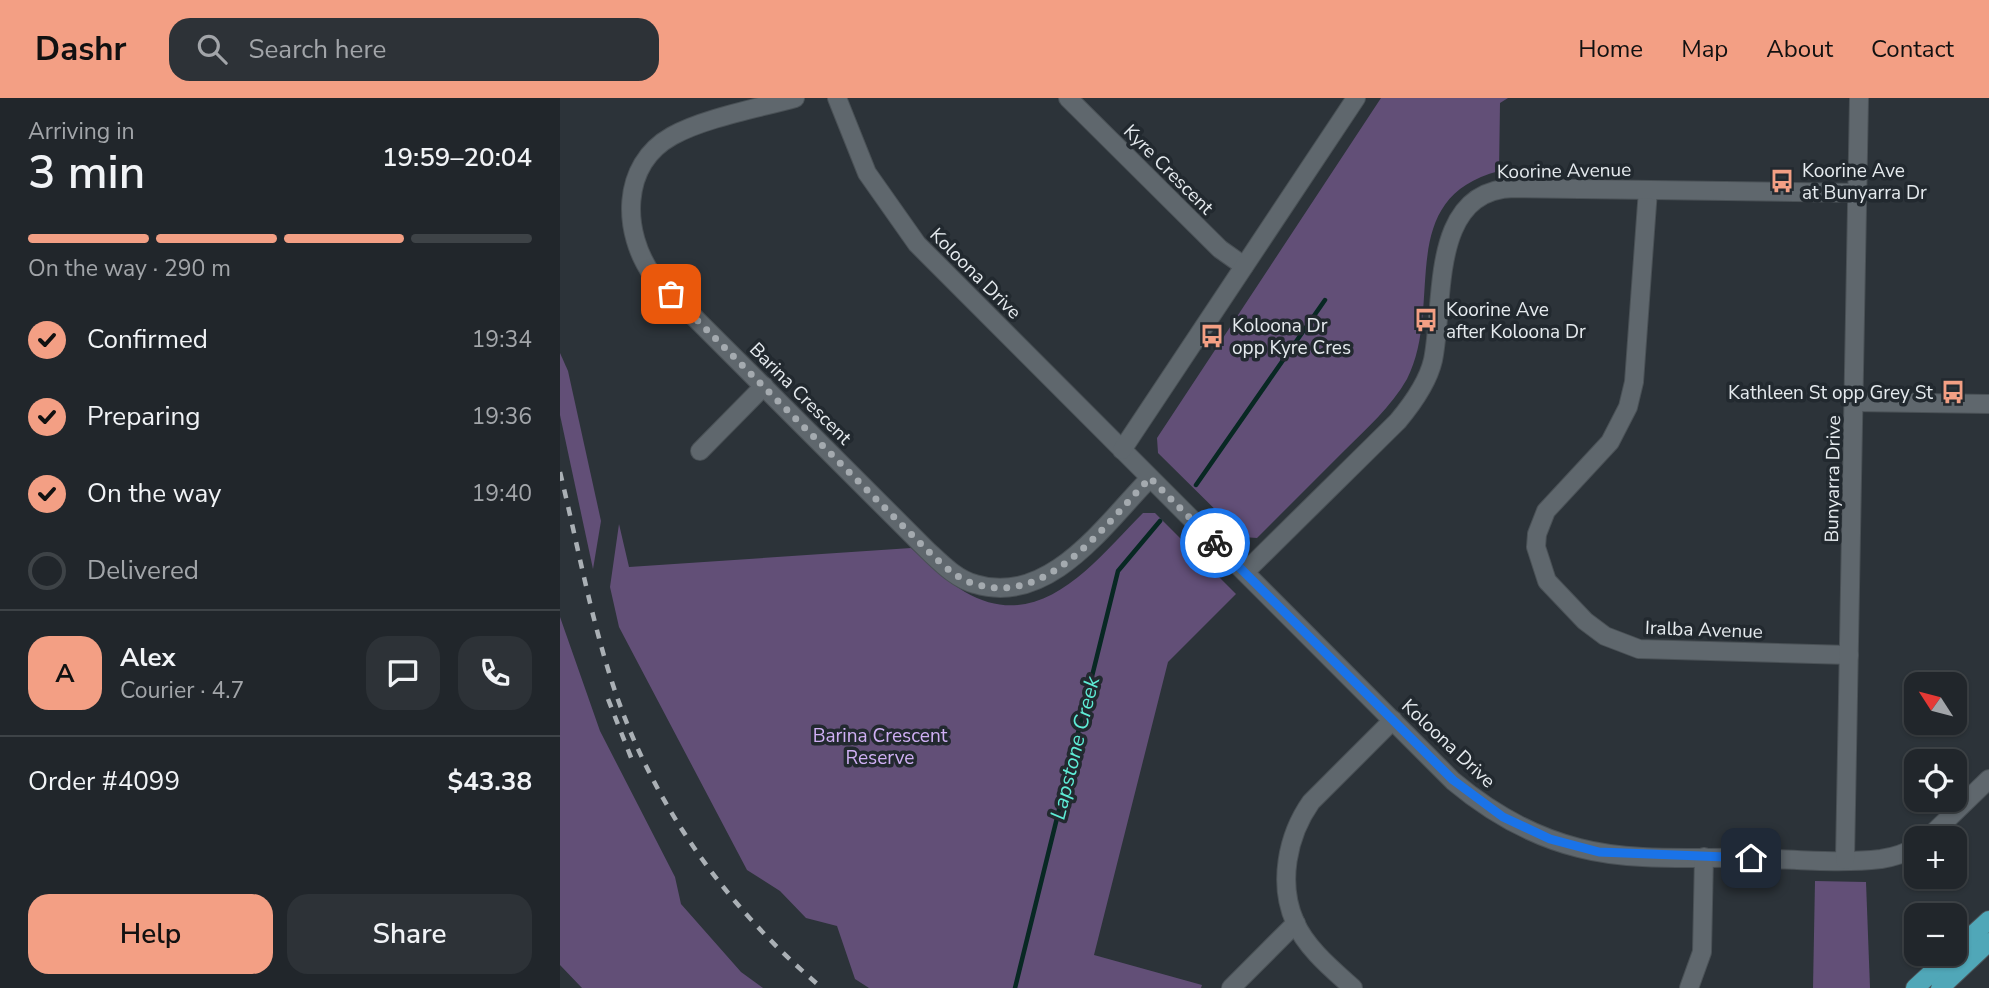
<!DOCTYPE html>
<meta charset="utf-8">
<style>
body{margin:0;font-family:"Nunito Sans",sans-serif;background:#2d3237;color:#f1f3f6;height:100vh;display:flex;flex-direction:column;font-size:26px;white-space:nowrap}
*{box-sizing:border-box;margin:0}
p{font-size:23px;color:#a2a5a9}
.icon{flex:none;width:38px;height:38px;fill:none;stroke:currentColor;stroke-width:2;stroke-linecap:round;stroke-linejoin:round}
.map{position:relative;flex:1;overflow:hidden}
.sheet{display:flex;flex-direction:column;background:#21262b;width:560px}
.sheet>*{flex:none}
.needle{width:46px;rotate:306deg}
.fabs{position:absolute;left:1344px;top:574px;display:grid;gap:14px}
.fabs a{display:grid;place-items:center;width:63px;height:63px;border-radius:14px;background:#21262b;box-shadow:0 2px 5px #0004,0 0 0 2px #3e4347;font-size:35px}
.pin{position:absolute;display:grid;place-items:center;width:60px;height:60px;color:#fff;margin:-30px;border-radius:14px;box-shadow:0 4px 10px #0006}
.courier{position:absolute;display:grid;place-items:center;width:70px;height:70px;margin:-35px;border:5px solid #1a73e8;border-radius:50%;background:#fff;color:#222;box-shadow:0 2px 9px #0007}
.summary em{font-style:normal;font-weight:600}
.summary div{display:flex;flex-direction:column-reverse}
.summary{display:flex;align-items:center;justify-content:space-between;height:119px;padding:0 28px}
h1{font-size:46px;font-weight:600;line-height:52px}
.bar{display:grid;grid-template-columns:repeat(4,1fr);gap:10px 7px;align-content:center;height:84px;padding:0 28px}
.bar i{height:9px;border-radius:5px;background:#3e4347}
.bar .active{background:#f39f84}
.bar p{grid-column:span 4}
.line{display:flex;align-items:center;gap:18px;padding:0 28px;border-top:2px solid #3e4347}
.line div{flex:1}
.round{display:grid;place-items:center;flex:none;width:74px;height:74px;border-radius:21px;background:#2d3237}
ol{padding:0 28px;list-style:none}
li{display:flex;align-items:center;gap:21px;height:77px}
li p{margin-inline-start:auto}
li .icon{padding:7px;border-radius:50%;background:#f39f84;color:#111;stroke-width:4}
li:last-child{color:#a2a5a9}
li i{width:38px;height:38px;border:4px solid #3e4347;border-radius:50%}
.cta{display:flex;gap:14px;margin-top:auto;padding:14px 28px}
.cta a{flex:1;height:80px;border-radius:21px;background:#f39f84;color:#111;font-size:28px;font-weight:600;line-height:80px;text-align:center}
.cta a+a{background:#2d3237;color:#f1f3f6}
header{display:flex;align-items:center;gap:42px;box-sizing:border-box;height:98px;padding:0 35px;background:#f39f84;color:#111}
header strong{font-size:33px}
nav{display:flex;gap:38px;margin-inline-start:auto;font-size:24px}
.search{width:490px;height:63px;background:#2d3237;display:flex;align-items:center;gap:18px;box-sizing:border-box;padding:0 24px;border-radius:21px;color:#a2a5a9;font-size:26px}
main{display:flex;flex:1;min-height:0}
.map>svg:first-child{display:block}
.green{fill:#624f77}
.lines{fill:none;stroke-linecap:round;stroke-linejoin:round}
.stream{stroke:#082823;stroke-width:4.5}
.minor-casing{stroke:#4a5156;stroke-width:20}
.major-casing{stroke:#4a5156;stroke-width:20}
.minor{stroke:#5f676d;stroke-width:18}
.major{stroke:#50a7b8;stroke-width:18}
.rail{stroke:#aab0b5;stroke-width:4.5;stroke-dasharray:9 9;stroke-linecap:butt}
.done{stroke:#a4aaaf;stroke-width:7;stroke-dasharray:0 12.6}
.route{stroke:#1a73e8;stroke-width:9}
.labels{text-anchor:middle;stroke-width:7;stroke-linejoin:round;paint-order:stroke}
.street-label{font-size:19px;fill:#e5eaee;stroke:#22292f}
.poi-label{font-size:19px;fill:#e5eaee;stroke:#22292f;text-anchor:start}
.park-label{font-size:19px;fill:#d0b0f5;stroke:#22292f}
.water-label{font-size:21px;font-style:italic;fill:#5eecd6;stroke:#22292f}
</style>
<header>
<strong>Dashr</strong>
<div class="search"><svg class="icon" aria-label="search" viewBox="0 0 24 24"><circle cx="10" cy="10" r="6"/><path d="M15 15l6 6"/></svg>Search here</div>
<nav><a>Home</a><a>Map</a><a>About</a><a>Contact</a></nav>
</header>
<main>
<section class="sheet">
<div class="summary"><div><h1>3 min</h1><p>Arriving in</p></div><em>19:59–20:04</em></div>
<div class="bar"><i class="active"></i><i class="active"></i><i class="active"></i><i></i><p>On the way · 290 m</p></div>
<ol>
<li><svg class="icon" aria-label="check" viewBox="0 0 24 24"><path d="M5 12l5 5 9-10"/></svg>Confirmed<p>19:34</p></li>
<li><svg class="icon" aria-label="check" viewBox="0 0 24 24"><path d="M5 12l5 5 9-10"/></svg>Preparing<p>19:36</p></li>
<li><svg class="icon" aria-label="check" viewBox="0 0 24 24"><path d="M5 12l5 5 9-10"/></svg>On the way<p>19:40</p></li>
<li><i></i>Delivered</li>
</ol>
<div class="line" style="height:126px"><b class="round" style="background:#f39f84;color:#111">A</b><div><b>Alex</b><p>Courier · 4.7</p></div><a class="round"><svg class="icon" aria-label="chat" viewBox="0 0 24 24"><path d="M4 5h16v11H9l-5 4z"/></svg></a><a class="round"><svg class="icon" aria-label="phone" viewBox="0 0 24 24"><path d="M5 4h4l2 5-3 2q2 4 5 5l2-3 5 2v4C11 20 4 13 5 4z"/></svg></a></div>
<div class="line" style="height:91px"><div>Order #4099</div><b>$43.38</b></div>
<div class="cta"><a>Help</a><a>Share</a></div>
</section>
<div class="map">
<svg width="1429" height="890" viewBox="0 0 1429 890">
<rect width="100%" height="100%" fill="#2c3339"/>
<g class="green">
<path d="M821,0H948L940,5L939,73C832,101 885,207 847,281C831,309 807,330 784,353C755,382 726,411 697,440L683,439L598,355L597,340Z"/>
<path d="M0,255L8,273L41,423L33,471L0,317Z"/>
<path d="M583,415H595L676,496L608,564L534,857L642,887L641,890H309L295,881L277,828L246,820L220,793L187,772L59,529L50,489L59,426L69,469L351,450C368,465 385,482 405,494C481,538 535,463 583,415Z"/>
<path d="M0,519L40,633L115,779L121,806L181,874L203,890H22L0,867Z"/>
<path d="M1255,783L1306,784L1310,890H1253Z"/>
</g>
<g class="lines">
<g class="stream">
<path d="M636,387L765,202"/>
<path d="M455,890L558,473L600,423"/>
</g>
<g class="minor-casing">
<g id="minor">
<path d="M235,0C199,10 144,20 112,38C60,67 62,135 93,178L367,452C381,465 396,481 415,486C489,509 545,426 590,380"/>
<path d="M277,0L307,75L357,146L893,683C930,714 971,738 1019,750C1073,764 1133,759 1188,760C1232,761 1278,766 1321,761C1334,759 1346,755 1356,749"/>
<path d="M508,0L660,151L684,168"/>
<path d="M1088,92L1074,284L1068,309L1050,344L986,413L977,436L976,449L987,483L1025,523L1045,538L1079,551L1289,557"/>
<path d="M1294,304L1429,306"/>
<path d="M562,352L796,0"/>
<path d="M140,353L204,288"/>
<path d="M685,474L838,323C853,305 868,284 873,262C885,203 869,92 954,90L1299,95"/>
<path d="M1368,740L1429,681"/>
<path d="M1285,762L1299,0"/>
<path d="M671,890L736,825"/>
<path d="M793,890C773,872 746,850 735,824C718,786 727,738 751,704L833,622"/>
<path d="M1129,890L1142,854L1144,759"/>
</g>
</g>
<g class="major-casing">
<g id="major">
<path d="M1395,853L1429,822"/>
<path d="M1355,890L1392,856"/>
<path d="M1380,890L1429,844"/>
</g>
</g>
<use href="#minor" class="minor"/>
<use href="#major" class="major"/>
<g class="rail">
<path d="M0,374C17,444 30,516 52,584C91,705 166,809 262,890"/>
<path d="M48,601L72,662"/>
</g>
</g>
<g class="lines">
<path class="done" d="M111,196L367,452C381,465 396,481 415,486C489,509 545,426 590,380L655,445"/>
<path class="route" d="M655,445L893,682L943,719L990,741L1039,754L1191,760"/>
</g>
<defs>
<g id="bus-bare" transform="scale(1.89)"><path d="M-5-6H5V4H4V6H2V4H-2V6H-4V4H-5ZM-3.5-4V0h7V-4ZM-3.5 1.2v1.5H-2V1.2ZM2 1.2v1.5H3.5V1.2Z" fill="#f39f84" stroke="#22292f" stroke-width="2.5" paint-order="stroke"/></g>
</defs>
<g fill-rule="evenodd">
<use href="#bus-bare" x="1222" y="83"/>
<use href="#bus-bare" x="866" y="222"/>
<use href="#bus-bare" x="652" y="238"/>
<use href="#bus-bare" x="1393" y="294"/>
</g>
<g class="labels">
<g class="street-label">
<text transform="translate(609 71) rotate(45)" y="7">Kyre Crescent</text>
<text transform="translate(1004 72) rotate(-1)" y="7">Koorine Avenue</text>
<text transform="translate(416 175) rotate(45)" y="7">Koloona Drive</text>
<text transform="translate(241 295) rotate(45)" y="7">Barina Crescent</text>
<text transform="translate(1272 381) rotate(-89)" y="7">Bunyarra Drive</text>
<text transform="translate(1144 531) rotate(2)" y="7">Iralba Avenue</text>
<text transform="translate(889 645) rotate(43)" y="7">Koloona Drive</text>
</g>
<g class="poi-label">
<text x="1242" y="79">Koorine Ave<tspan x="1242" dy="22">at Bunyarra Dr</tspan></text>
<text x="886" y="218">Koorine Ave<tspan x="886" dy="22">after Koloona Dr</tspan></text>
<text x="672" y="234">Koloona Dr<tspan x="672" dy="22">opp Kyre Cres</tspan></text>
<text x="1373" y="301" text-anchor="end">Kathleen St opp Grey St</text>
</g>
<g class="park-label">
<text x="320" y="644">Barina Crescent<tspan x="320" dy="22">Reserve</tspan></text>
</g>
<g class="water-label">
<text transform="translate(515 650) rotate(-76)" y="7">Lapstone Creek</text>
</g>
</g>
</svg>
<div class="fabs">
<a><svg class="needle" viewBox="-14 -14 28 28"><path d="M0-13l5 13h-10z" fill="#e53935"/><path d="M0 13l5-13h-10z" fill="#a2a5a9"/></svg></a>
<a><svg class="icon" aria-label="locate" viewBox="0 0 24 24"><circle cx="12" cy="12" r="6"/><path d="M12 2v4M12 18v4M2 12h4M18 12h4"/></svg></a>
<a>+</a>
<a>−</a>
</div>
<div class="pin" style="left:111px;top:196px;background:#ea580c"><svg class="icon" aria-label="bag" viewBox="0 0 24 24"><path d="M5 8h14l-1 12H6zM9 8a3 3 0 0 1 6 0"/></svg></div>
<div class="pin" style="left:1191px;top:760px;background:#1f2937"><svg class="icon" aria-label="home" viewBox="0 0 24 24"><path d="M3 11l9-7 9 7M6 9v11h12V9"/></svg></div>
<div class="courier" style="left:655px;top:445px"><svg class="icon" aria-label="bike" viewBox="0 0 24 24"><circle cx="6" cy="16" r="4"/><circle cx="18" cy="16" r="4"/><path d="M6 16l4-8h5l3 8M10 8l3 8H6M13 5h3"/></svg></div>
</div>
</main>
